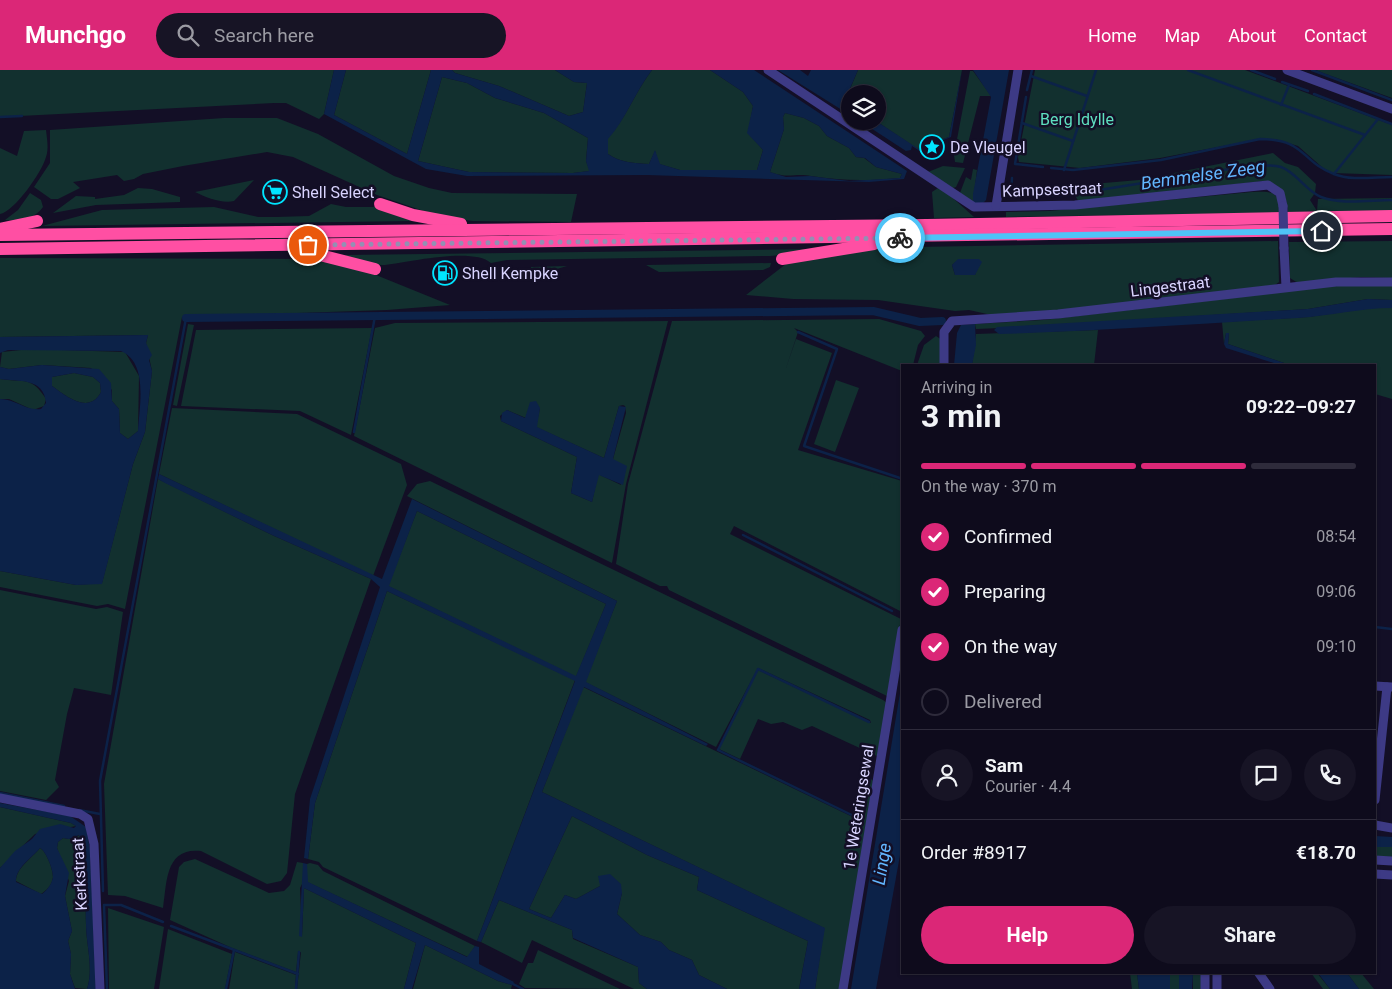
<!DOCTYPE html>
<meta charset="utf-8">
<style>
body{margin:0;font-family:Roboto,sans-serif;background:#171425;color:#f1f3f6;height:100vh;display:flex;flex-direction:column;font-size:19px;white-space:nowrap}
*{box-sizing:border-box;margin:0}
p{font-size:16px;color:#9b9ba3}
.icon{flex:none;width:28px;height:28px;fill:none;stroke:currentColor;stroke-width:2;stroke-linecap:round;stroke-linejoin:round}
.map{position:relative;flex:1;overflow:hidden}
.drawer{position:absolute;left:901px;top:294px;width:475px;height:610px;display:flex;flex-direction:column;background:#0e0b1c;border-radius:0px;box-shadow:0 1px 4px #0004,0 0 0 1px #2e2b3b}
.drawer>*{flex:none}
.controls{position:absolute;left:841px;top:15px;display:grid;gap:10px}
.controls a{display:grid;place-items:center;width:45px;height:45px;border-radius:50%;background:#0e0b1c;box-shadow:0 1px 4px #0004,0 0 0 1px #2e2b3b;font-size:25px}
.pin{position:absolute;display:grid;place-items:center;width:42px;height:42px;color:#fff;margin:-21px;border:2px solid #fff;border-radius:50%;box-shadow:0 1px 5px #0007}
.courier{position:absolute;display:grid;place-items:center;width:50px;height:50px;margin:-25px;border:4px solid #4fc3f7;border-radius:50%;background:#fff;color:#222;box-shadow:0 1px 6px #0007}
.head em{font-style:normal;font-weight:700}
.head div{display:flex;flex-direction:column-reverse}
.head{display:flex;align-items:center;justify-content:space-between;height:85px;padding:0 20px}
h1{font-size:32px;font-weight:700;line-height:38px}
.bar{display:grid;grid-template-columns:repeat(4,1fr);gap:8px 5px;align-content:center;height:60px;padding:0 20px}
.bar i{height:6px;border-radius:4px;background:#2e2b3b}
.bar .active{background:#db2777}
.bar p{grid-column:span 4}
.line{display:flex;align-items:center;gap:12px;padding:0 20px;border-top:1px solid #2e2b3b}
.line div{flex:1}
.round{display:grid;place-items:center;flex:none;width:52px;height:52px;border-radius:26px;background:#171425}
ol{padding:0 20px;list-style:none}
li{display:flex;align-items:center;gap:15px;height:55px}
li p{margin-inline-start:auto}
li .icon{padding:5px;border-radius:50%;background:#db2777;color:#fff;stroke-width:4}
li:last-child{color:#9b9ba3}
li i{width:28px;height:28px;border:2px solid #2e2b3b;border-radius:50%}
.primary-button{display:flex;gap:10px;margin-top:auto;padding:10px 20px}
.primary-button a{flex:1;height:58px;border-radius:30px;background:#db2777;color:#fff;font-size:20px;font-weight:700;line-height:58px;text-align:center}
.primary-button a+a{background:#171425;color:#f1f3f6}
header{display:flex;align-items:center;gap:30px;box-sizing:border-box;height:70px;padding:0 25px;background:#db2777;color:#fff}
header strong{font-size:24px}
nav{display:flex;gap:28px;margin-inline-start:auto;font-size:18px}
.search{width:350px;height:45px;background:#171425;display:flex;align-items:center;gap:12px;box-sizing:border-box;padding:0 18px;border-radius:28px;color:#9b9ba3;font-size:19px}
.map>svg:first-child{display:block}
.green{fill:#12302f;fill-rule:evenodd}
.water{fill:#0c2248;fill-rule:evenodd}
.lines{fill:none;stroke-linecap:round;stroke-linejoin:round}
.stream{stroke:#0c2248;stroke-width:2.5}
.canal{stroke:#0c2248;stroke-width:8}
.minor{stroke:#3d3a85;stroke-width:9}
.highway{stroke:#ff4fa3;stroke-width:12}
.minor-bridge{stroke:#3d3a85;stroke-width:9}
.done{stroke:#948fb3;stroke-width:5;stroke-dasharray:0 9}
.route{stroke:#4fc3f7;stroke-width:6}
.labels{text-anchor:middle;stroke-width:5;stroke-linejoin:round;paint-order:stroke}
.park-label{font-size:16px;fill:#5fe0c0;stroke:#130f26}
.poi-label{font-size:16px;fill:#d9d4ff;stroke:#130f26;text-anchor:start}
.street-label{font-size:16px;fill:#d9d4ff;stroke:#130f26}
.water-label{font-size:18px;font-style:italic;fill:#62b6ff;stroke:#130f26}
</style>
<header>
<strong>Munchgo</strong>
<div class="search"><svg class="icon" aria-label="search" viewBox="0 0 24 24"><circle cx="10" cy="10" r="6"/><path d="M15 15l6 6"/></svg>Search here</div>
<nav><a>Home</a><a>Map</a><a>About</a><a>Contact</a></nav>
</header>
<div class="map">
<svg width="1392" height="919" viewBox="0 0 1392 919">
<rect width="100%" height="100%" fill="#130f26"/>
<g class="green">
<path d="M0,0H334L324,44L319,49L286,33H274L0,47Z"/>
<path d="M346,0H431L407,84L334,45Z"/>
<path d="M452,0H555L574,12L587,13L583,42L569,46L499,16L455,3Z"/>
<path d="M652,0H710L743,22L753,36L748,63L763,80L757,100H680L659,94L655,81L649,94C634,93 621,93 608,84L607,69C626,49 635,22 652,0Z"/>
<path d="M858,0H962L949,67L938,71L930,87L876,51L878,24H850V34L845,31Z"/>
<path d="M1035,0H1245L1392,55V105L1333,103L1323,98L1298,76L1275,69H1260L1160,88L1080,98L1019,92L1018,87Z"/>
<path d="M1316,0H1392V28L1323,3Z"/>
<path d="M970,1H973L991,26H980L963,93L955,92L954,85Z"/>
<path d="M442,7L467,13L495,28L544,43L588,68L586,91L590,101L573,103L469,102L418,91Z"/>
<path d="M785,43L804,48L819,56L827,66L849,78L856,87L864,88L876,97L902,104L900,108C870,111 841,111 811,106C795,103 788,109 770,102L784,59L783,47Z"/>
<path d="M224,48H277L318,64L394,106L429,118L452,123L577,124L571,152L473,151L444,148L377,125L293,87L267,82L183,96L143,104L134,109L124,111L117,105L73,112L80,118L58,129H51L34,117L50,93V60Z"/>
<path d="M46,60C47,69 49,79 46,87C42,102 14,142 0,144V78L17,86L24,61Z"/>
<path d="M1273,83L1285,93L1298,97L1316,114L1315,123L1310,130L1317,141L1318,129L1392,128V141L1288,142C1287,127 1281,113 1264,111L1079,132L1069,116L1139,110Z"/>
<path d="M943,96L965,98L956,117L953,118L928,102Z"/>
<path d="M973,99L977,100L973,133L960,123L966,107L971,110Z"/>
<path d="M254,110L234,131C222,134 205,127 195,122Z"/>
<path d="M138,118L152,119L180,127V132L96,135L53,143L76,126L95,127V129L124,125Z"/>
<path d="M938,118L946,122L974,147L934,148L932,122Z"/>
<path d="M1252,122C1271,121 1280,121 1280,143L1006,147V142L1049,141Z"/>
<path d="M30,123L41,130L43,137C34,150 18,151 5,150L18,140Z"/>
<path d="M331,134L346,137H380L414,151L42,156L102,140L214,137L258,147H276L309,146Z"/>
<path d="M1278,171L1279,212L1275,215L1049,242L996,246L969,240L955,241L878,230L793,229L746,225L786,194L857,178ZM959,189H979L975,205H955L952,195Z"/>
<path d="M1392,171V208L1361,207L1298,213L1290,208L1289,172Z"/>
<path d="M819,179L794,184L770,186L507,190L491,193C473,177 409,192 385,195C372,196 355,188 343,185Z"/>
<path d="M0,188L324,189L376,205L450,235L387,240L182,247L125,539L108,534L97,536L0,517V501L76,515L102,513L133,394L145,362L152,301L146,273L148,265L0,267Z"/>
<path d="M771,193L770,197L763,200L659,202L646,195Z"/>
<path d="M567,196L540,204L531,199V197Z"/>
<path d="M1343,215L1392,216V230L1368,229L1308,239L1021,257L976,259L975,254L1043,250Z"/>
<path d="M1371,238H1392V329L1375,324V295H1290L1228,274L1229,263H1226L1224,274L1222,252L1308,247Z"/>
<path d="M879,249L921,261L925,266L918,275L913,295H902V301L794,258L798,262L785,301L796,269L832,283L798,380L902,411V542L734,456L730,464L901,549L887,626L669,520L667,516H660L616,494L628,414L672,251Z"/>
<path d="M668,251L626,414L612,493L354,366L375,258L395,253ZM623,335L625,336L626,343L613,389L621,415L598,404L592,432L571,423L577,387L501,351L500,346L507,340L526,348L540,338L536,357L604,388L619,336Z"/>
<path d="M188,254L194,255L177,336L173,335Z"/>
<path d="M372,258L351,365L300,341L181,336L196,260Z"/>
<path d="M1098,260L1094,295H972L976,264Z"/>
<path d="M936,266L942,270V295H917L924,275Z"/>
<path d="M30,279L125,282L139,306L138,361L128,369L120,363L119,339L112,331V320L91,298L42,295L9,299L0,297L2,282Z"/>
<path d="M74,303L93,307L100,313L101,322C89,345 66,326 52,316V307Z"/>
<path d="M0,309C23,313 31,305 46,329L44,336L33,340L9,329H0Z"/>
<path d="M836,310L859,318L835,382L814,374Z"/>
<path d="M172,338L297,344L401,394L407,415L373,506L159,404Z"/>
<path d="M158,409L272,465L371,509L295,724L287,803L281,811L267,814L201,781C165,777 167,812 163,838L125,826L108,825L104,714Z"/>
<path d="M430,411L883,630L887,633L877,686L812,656L802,660L783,652L771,654L758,649L740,689L719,679L758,600L871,653L870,650L758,598L716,677L585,612L617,531L407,426L417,414Z"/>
<path d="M417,441L606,534L576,607L388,516Z"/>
<path d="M0,520L96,539L107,537L123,542L111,625L74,618L67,644L55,710L59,717L46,730L0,721Z"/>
<path d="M387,521L575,610L477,871L323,797L319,792L308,789L315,733Z"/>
<path d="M583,617L863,752L871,709L873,711L840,919H815L824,858L542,722Z"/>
<path d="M0,737L71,753L76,756L35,764L0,798Z"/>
<path d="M572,746L647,785L699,807L697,820L808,871L799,919H727L699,905L692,890L669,880L661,872L640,865L617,844L622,823L600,816L576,829L565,825L551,848L529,839Z"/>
<path d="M80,765C88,794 85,824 86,854C86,874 94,899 87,919L75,918L70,904L71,884L68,871L72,861L65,826L69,811L57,778L58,772L63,768L69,769Z"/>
<path d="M1375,777H1392V787L1375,786Z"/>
<path d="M40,778C46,781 53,799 53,807C52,815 47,820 41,824L16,811C16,798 32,788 40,778Z"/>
<path d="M195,789L269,823L284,821L290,815L297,792L303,793V812L300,818L302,866L304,818L416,873L404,919H297L301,882L298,883L296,902L232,878L170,850L179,797L184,792Z"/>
<path d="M310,793L318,795L323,801L475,876L468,887L307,812V794Z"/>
<path d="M499,830L572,860L573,869L638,897L639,913L647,919H634L532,870L522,893L481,872Z"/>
<path d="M108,838L164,857L154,919H109Z"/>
<path d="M168,859L232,884L225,919H159Z"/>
<path d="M425,875L498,911L512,915L511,919H413Z"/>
<path d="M538,880L620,919L525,918L519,914L528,893H533Z"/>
<path d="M235,882L296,905L295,919H229Z"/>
<path d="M1130,903H1137L1139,919H1132Z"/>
<rect x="1170" y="903" width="9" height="16"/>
<rect x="1193" y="903" width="8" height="16"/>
<path d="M1311,903H1317L1330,919H1323Z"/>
<path d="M1347,903H1361L1374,919H1359Z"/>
</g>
<g class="water">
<path d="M334,0H346L334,45L407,84L431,0H452L455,3L499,16L569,46L583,42L587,13L574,12L555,0H652C635,22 626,49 608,69V84C621,93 634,93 649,94L655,80L660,94L680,100H757L763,80L747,63L753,36L743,22L710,0H754L907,101L904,109L869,112L647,105L467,106L426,99L324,44ZM442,7L467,13L495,28L544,43L588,68L586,91L589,101L573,103L469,102L418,91ZM785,43L804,48L819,56L827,66L849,78L856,87L865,88L876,97L902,104L900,108L849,111L810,106L786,107L770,102L784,59L783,47Z"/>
<path d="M778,0H800L808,6L811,0H858L845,30L850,34V45Z"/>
<path d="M962,0L951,67L938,72L934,90L912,76L911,80L906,81L860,51H876L931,87L938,71L949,67Z"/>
<path d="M973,0H1009L986,130L983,133H973V124L991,27Z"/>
<path d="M958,189H979L982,192L975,205H955L952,195Z"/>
<path d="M1368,229L1392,230V238C1360,238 1330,246 1298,248C1198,254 1099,261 999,264L994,260L997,257L1308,239Z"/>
<path d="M975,254L976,275L972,295H954L957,263L961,255Z"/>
<path d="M1226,263H1229L1228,274L1290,295H1280L1226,278L1224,274Z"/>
<path d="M148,265L146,273L152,285L149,290L152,301L145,362L133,394L102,514L76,515L0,501V329C15,329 26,341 41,339L46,333C44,307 18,312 0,309V297L9,299L42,295L99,299L111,313L112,331L119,339L120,363L128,369L138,361C139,338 149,293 121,281L8,280L0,283V267ZM74,303L93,307L100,313L101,322C89,345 66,326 52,316V307Z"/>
<path d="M536,331L540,338L537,357L604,388L619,336L626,337L613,389L627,396L623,415L599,405L592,432L571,423L577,387L501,351L502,343L507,340L525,348L530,332Z"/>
<path d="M159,404L382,509L412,429L617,531L586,612L708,674L706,676L584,617L542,722L825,858L815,919H799L808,871L697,820L699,807L647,785L572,746L529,839L551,848L565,825L576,829L600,816L598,806L610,804L621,814L622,823L617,844L640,865L661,872L669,880L692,890L699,905L727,919H647L639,913L638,897L573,868L572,860L499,830L481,872L477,871L575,611L387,521L315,733L308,789L304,788L310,729L380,517L371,509L272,465L165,413L158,409ZM417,441L606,534L576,606L389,516Z"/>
<path d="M902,611V774L876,919H851Z"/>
<path d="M0,733L70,746L86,757L90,779L96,919H87C94,899 86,874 86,854C85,825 90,792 79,765L69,769L63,768L58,772L57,778L69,803L65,826L72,861L68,871L71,884L70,904L75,919H0V798L15,781L32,769L40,759L60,754L74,758L76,756L71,753L0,737ZM40,778C46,781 53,799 53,807C52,814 47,820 42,824L16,812C15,798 32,788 40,778Z"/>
<path d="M1375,766L1392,767V777H1375Z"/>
<path d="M303,793L307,794L308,812L467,887L475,876L479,877V894L514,912L512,915L498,911L425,875L412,919H404L416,873L304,818L302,867L299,866Z"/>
<path d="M1137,903H1170V919H1139Z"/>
<path d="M1179,903H1193L1192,919H1179Z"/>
<path d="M1318,903H1347L1359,919H1330Z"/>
</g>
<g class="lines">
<g class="stream">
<path d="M1188,0L1365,65"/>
<path d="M1251,0L1275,9"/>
<path d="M1312,0L1392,30"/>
<path d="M1031,6L1087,26"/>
<path d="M1282,12L1308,21"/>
<path d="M1027,20L1032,0"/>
<path d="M1314,24L1392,54"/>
<path d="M1026,27L1015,94L1043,97"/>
<path d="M1281,35L1289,15"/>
<path d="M0,47L22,46"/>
<path d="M1022,53L1073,71"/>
<path d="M1051,98L1073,100L1161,90L1260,69C1306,69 1301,92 1334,104C1351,111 1374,107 1392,107"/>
<path d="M1064,100L1096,0"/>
<path d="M1334,104L1378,49"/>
<path d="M1005,126L1068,125L1249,96C1259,96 1271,94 1281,97C1296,102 1306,121 1321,127C1342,135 1370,130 1392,130"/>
<path d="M1011,126L1012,108"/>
<path d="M798,262L837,279L804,376L900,408"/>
<path d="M354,362L375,246"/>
<path d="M743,465L892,541"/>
<path d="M1375,557L1392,559"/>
<path d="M869,710L862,750L718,680L758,599L869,652"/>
<path d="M0,723L64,736"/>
<path d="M79,740L100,744"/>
<path d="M103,821L100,711L186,248"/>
<path d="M171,856L298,904"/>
<path d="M511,913L523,919"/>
<path d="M107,919L104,835H121L163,852"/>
<path d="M226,919L234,880"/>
<path d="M296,919L299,882"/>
</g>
<path class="canal" d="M186,248L873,241L920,252L942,251"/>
<g class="minor">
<path d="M768,0L974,137L1075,135L1268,115L1280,123L1283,136"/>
<path d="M1287,0L1392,39"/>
<path d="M996,136L1018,0"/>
<path d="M1284,178L1286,217"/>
<path d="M944,295V262L952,251L1058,244L1336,212H1392"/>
<path d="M1375,616L1392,617"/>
<path d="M0,728L80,744L88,749L94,774L100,919"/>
<path d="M1375,730L1387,617"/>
<path d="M1375,755L1392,758"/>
<path d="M1375,790L1392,791"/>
<path d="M1375,804L1392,805"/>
<path d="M1258,902L1270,919"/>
<path d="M843,919L902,560"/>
<path d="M1205,919V902"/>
<path d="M1217,919V902"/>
</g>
<g class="highway">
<path d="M380,134L413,145L461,154"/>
<path d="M0,159L37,151"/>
<path d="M0,165L927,155L1392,146"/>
<path d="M0,179L1392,159"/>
<path d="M300,180L375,199"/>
<path d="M782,189L874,174"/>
</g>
<path class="minor-bridge" d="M1283,136L1284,178"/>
</g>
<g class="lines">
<path class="done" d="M308,175L900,168"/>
<path class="route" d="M900,168L1322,161"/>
</g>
<defs>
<g id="sight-ring" transform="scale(1.25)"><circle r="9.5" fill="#130f26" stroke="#00e5ff" stroke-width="1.5"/><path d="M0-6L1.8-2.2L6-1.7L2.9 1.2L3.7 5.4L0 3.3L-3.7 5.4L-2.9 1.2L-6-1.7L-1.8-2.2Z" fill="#00e5ff"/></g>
<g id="supermarket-ring" transform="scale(1.25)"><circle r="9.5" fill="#130f26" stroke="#00e5ff" stroke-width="1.5"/><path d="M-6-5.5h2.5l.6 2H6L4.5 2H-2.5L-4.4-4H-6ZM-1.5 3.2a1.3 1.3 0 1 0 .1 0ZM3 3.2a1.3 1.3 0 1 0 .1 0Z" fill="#00e5ff"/></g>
<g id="fuel-ring" transform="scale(1.25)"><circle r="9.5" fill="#130f26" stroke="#00e5ff" stroke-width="1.5"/><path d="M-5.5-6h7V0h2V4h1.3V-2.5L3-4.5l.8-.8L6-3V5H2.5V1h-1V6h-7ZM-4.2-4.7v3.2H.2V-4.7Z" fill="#00e5ff"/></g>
</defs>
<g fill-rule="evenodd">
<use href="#sight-ring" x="932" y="77"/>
<use href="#supermarket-ring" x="275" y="122"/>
<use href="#fuel-ring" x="445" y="203"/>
</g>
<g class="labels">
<g class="park-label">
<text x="1077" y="55">Berg Idylle</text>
</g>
<g class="poi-label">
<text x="950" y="83">De Vleugel</text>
<text x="292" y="128">Shell Select</text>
<text x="462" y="209">Shell Kempke</text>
</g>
<g class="street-label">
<text transform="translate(1052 119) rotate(-2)" y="6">Kampsestraat</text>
<text transform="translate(1170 216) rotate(-7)" y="6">Lingestraat</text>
<text transform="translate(858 737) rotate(-81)" y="6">1e Weteringsewal</text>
<text transform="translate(79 804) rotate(-93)" y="6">Kerkstraat</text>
</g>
<g class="water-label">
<text transform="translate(1203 105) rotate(-8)" y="6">Bemmelse Zeeg</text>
<text transform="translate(882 794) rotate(-81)" y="6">Linge</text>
</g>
</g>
</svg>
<div class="controls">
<a><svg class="icon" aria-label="layers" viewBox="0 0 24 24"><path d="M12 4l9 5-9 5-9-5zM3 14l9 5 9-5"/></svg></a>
</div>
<div class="pin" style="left:308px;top:175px;background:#ea580c"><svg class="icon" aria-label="bag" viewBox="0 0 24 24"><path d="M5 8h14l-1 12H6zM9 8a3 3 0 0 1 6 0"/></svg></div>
<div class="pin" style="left:1322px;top:161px;background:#1f2937"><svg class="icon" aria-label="home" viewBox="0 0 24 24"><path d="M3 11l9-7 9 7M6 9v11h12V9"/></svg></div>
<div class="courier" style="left:900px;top:168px"><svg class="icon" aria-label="bike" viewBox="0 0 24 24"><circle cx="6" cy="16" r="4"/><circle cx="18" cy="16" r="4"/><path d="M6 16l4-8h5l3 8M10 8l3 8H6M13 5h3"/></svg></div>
<section class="drawer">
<div class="head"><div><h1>3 min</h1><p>Arriving in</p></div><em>09:22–09:27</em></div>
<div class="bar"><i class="active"></i><i class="active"></i><i class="active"></i><i></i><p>On the way · 370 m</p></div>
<ol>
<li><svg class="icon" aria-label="check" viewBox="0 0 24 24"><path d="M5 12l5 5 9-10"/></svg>Confirmed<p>08:54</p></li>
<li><svg class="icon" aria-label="check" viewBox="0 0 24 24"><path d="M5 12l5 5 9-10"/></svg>Preparing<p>09:06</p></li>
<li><svg class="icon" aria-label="check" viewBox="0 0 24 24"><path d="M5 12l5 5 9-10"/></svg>On the way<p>09:10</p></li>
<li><i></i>Delivered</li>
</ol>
<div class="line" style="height:90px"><a class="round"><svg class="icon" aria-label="person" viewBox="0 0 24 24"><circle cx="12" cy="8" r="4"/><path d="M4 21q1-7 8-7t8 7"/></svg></a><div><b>Sam</b><p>Courier · 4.4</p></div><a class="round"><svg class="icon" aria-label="chat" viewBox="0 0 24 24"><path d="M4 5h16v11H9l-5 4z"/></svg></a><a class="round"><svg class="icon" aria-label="phone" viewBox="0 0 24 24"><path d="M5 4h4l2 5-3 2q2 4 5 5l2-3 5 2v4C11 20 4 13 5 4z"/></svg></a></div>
<div class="line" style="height:65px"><div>Order #8917</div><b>€18.70</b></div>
<div class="primary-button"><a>Help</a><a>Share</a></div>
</section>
</div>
